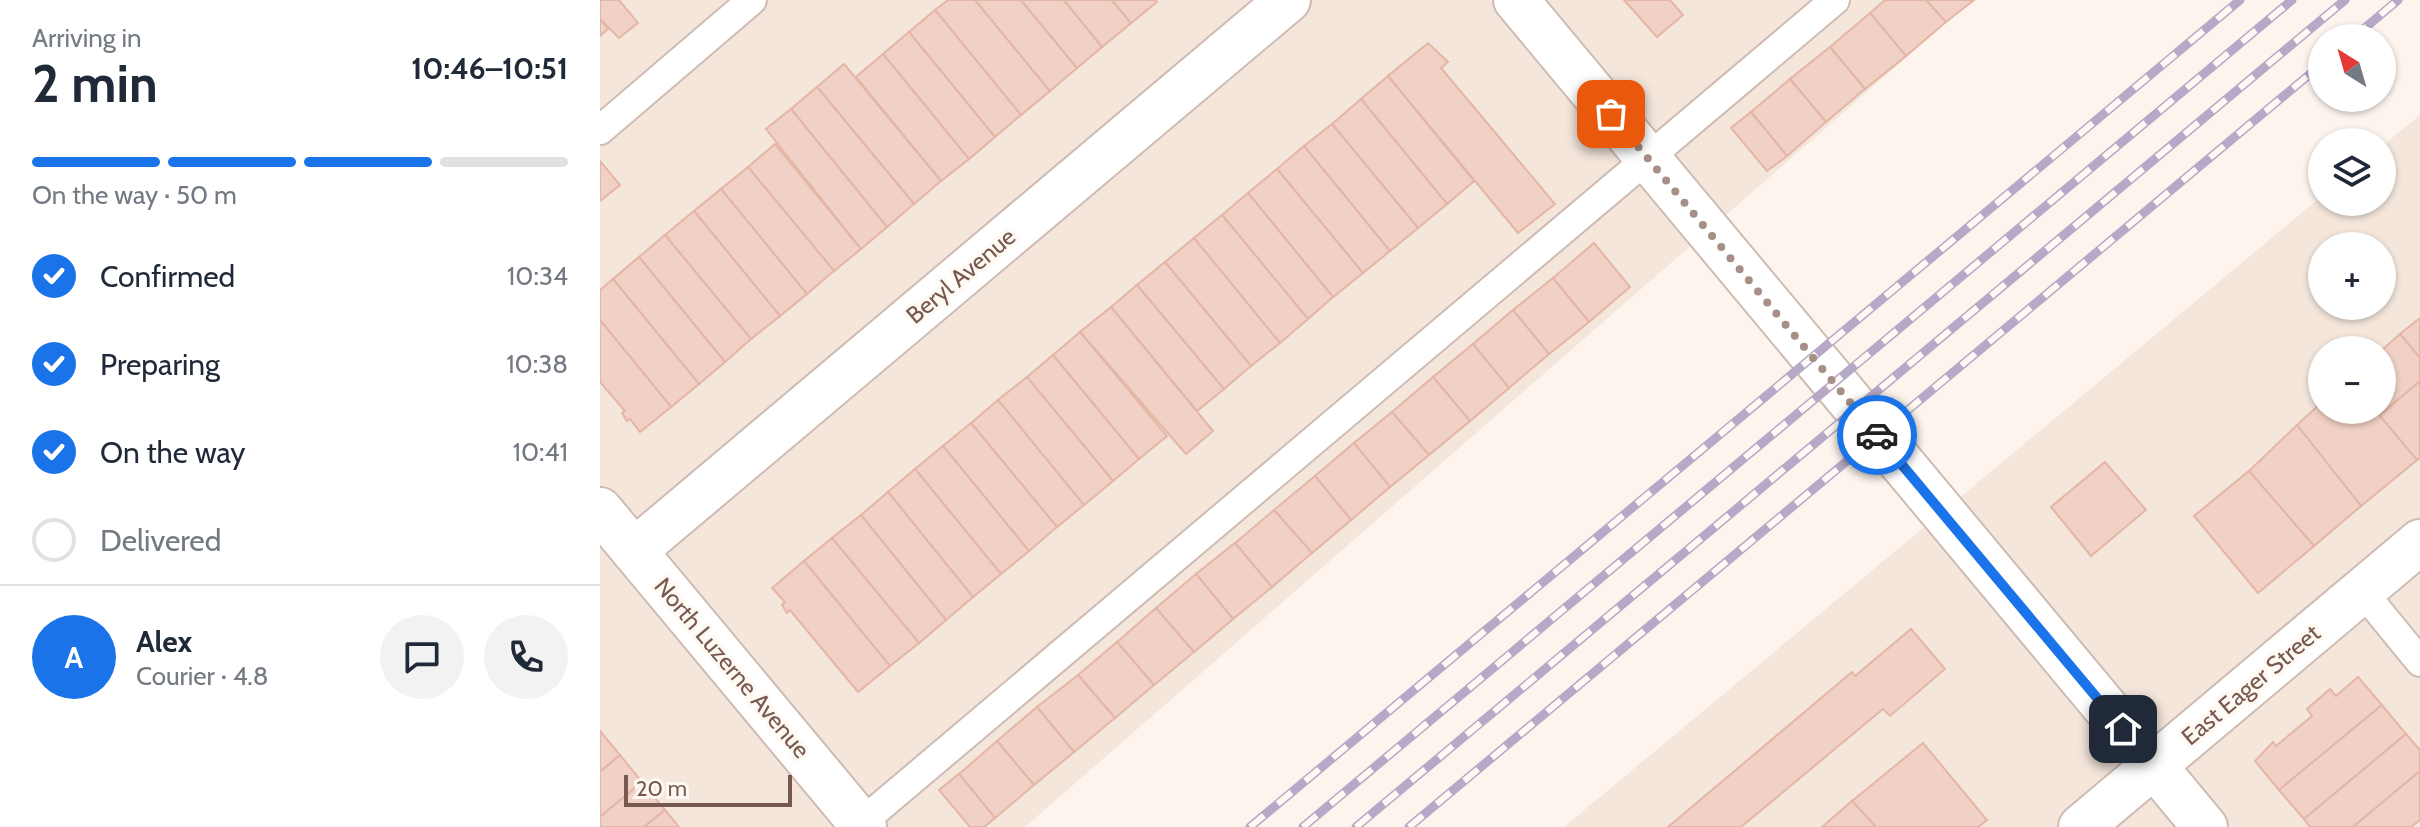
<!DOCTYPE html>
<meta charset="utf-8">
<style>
body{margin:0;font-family:Cabin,sans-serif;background:#f2f2f3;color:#1f2937;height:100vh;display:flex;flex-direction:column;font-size:30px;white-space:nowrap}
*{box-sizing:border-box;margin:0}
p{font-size:26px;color:#747a83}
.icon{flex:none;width:44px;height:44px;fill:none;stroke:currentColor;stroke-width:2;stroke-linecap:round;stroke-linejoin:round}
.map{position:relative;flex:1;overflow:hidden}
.sheet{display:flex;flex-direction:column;background:#fff;width:600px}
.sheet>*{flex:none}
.needle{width:52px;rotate:323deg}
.controls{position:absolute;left:1708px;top:24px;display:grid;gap:16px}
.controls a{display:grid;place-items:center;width:88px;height:88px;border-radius:50%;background:#fff;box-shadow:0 2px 6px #0004;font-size:40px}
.scale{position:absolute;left:24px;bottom:20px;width:168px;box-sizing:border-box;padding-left:8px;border:4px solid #78594f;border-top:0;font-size:22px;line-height:28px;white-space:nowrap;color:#78594f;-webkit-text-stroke:6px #fff9f3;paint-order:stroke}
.pin{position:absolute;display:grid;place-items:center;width:68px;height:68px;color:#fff;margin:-34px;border-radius:16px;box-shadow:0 4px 12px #0006}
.courier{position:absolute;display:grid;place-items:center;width:80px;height:80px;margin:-40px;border:6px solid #1a73e8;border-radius:50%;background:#fff;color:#222;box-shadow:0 2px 10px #0007}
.headline em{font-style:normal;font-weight:800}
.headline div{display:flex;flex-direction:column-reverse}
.headline{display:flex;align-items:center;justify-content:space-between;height:136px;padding:0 32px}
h1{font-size:52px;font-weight:800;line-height:60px}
.bar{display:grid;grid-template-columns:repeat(4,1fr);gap:12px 8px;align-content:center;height:96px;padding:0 32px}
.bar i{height:10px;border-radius:6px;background:#e0e1e3}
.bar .active{background:#1a73e8}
.bar p{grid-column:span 4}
.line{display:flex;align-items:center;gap:20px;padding:0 32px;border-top:2px solid #e0e1e3}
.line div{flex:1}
.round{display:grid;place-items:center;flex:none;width:84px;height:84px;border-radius:42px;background:#f2f2f3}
ol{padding:0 32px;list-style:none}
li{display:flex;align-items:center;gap:24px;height:88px}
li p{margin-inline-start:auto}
li .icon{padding:8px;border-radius:50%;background:#1a73e8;color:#fff;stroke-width:4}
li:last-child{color:#747a83}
li i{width:44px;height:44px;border:4px solid #e0e1e3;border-radius:50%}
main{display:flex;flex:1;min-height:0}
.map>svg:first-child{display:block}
.residential{fill:#f4e6db;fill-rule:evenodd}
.building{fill:#f1d1c5;stroke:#e4b6a5;stroke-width:2}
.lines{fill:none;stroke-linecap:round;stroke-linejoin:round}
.service-casing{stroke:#cfbbb1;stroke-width:32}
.minor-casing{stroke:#cfbbb1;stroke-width:48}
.service{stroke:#fff;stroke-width:28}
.minor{stroke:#fff;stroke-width:44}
.rail-casing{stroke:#b6a9c8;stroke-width:9}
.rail{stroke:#fff9f3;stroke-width:6;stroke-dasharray:18;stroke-linecap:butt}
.done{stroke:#a68f86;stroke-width:8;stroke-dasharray:0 14.4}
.route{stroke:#1a73e8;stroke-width:10}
.labels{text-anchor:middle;stroke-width:7;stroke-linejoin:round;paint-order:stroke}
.street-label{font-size:24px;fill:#78594f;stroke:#fff9f3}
</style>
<main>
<section class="sheet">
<div class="headline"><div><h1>2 min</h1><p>Arriving in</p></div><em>10:46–10:51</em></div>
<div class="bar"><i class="active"></i><i class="active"></i><i class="active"></i><i></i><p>On the way · 50 m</p></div>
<ol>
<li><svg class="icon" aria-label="check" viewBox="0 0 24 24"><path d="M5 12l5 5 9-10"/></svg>Confirmed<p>10:34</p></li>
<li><svg class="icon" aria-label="check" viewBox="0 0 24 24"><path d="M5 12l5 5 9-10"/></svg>Preparing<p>10:38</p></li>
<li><svg class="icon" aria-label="check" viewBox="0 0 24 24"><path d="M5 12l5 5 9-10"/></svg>On the way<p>10:41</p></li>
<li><i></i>Delivered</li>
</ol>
<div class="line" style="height:144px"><b class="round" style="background:#1a73e8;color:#fff">A</b><div><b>Alex</b><p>Courier · 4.8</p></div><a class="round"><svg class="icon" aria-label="chat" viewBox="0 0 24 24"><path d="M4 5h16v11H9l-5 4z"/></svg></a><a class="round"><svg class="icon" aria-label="phone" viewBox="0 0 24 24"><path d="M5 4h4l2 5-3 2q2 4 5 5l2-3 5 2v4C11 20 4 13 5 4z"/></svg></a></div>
</section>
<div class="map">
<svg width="1820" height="827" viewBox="0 0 1820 827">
<rect width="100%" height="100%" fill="#fcf4ed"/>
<g class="residential">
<path d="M0,0H1372L425,827H0Z"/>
<path d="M1820,115V827H964L1722,196V202H1782V146ZM1722,246H1782V306H1722ZM1722,350H1782V410H1722Z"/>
</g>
<g class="building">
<path d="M0,0H19L38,23L19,38L0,19Z"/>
<path d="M348,0H375L450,91L421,115L335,10Z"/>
<path d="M375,0H421L477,68L450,91Z"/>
<path d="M421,0H464L502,47L477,68Z"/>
<path d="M464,0H512L531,23L502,47Z"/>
<path d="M512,0H556L557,2L531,23Z"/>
<path d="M1024,0H1070L1083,15L1057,37Z"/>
<path d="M1285,0H1326L1346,22L1306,56L1270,13Z"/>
<path d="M1326,0H1374L1346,22Z"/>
<path d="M335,10L421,115L395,137L309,32Z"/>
<path d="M1270,13L1306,56L1265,89L1230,47Z"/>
<path d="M0,19L8,29L0,36Z"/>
<path d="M309,32L395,137L369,159L283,54Z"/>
<path d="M828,43L848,62L841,68L955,204L918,233L788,76Z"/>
<path d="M1230,47L1265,89L1226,122L1190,79Z"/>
<path d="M283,54L369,159L341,181L256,77Z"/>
<path d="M244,64L341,181L314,204L217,87Z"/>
<path d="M788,76L874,181L847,204L761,99Z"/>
<path d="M1190,79L1226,122L1187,156L1151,112Z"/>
<path d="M217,87L314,204L287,227L191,109Z"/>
<path d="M761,99L847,204L818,228L732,124Z"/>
<path d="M191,109L287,227L261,249L166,129Z"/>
<path d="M1151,112L1187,156L1167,171L1131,128Z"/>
<path d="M732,124L818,228L790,251L704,146Z"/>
<path d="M175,144L261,249L234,271L148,167Z"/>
<path d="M704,146L790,251L763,273L677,169Z"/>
<path d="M0,161L20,185L0,201Z"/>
<path d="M148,167L234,271L207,294L121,189Z"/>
<path d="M677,169L763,273L733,297L648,193Z"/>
<path d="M121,189L207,294L180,316L94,211Z"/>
<path d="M648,193L733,297L708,319L622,215Z"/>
<path d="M94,211L180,316L151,339L65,235Z"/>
<path d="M622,215L708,319L680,343L594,238Z"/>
<path d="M65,235L151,339L125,362L39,257Z"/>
<path d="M594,238L680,343L651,366L565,262Z"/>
<path d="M994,243L1030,287L989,322L953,278Z"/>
<path d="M39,257L125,362L99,384L13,279Z"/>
<path d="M565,262L651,366L624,389L537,285Z"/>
<path d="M953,278L989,322L949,354L913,310Z"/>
<path d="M13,279L99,384L71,407L0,320V290Z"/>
<path d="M537,285L624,389L597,411L511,307Z"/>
<path d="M511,307L613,431L586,454L480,332Z"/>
<path d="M913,310L949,354L909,388L873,344Z"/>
<path d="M1820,318V358L1800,334Z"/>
<path d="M0,320L71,407L40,432L30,419L27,421L22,413L25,411L0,382Z"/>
<path d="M480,332L567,436L539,459L453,355Z"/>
<path d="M1800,334L1820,358V381L1779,416L1775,410H1782V350Z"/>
<path d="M873,344L909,388L870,421L833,377Z"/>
<path d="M453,355L539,459L513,481L427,377Z"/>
<path d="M427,377L513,481L484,505L398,400Z"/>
<path d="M833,377L870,421L829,455L792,412Z"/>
<path d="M1820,381V458L1817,460L1779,416Z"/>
<path d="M398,400L484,505L457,527L371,423Z"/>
<path d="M1722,402V410H1775L1817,460L1761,506L1697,425Z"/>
<path d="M792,412L829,455L790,487L754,443Z"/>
<path d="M371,423L457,527L429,551L343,446Z"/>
<path d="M1697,425L1761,506L1714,546L1649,471Z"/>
<path d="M754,443L790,487L751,520L715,476Z"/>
<path d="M343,446L429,551L401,574L315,469Z"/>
<path d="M1505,462L1546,510L1491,556L1451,507Z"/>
<path d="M315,469L401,574L373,597L288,492Z"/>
<path d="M1649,471L1714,546L1658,593L1594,516Z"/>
<path d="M715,476L751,520L712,553L674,510Z"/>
<path d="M288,492L373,597L346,620L261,515Z"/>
<path d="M674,510L712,553L672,587L635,543Z"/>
<path d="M261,515L346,620L319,643L232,538Z"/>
<path d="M232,538L319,643L290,666L204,561Z"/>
<path d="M635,543L672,587L633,619L596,574Z"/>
<path d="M204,561L290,666L258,692L190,610L187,613L182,605L185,602L172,588Z"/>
<path d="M596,574L633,619L594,652L556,608Z"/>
<path d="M556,608L594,652L554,685L517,642Z"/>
<path d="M1311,629L1345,669L1290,716L1283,709L1141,827H1068L1252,672L1255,676Z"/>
<path d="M517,642L554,685L515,718L478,675Z"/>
<path d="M478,675L515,718L474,752L437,707Z"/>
<path d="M1758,677L1782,705L1679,790L1655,761L1673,742L1676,746L1712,716L1707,709L1730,689L1736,696Z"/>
<path d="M1782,705L1806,734L1704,819L1679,790Z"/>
<path d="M437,707L474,752L434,785L397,741Z"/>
<path d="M0,731L20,755L0,772Z"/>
<path d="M1806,734L1820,750V771L1753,827H1710L1704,819Z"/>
<path d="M397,741L434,785L395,818L359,774Z"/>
<path d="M1323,743L1387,820L1378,827H1276L1252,801Z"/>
<path d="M20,755L42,782L0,817V772Z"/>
<path d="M1820,771V820L1811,827H1753Z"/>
<path d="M359,774L395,818L384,827H370L339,790Z"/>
<path d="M42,782L65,810L44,827H0V817Z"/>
<path d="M1252,801L1276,827H1222Z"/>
<path d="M65,810L79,827H44Z"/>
</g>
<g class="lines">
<g class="service-casing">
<g id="service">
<path d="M0,130L152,0"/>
<path d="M1762,591L1820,662"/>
<path d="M261,823L1235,0"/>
</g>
</g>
<g class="minor-casing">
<g id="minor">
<path d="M916,0L1605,827"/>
<path d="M0,510L264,827"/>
<path d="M34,551L688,0"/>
<path d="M1481,827L1820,542"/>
</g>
</g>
<use href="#service" class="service"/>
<use href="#minor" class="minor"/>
<g class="rail-casing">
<g id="rail">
<path d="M1753,38L1798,0"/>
<path d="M650,827L1640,0"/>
<path d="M703,827L1692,0"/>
<path d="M756,827L1745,0"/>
<path d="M809,827L1722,64"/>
</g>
</g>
<use href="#rail" class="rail"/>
</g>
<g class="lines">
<path class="done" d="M1011,114L1277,435"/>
<path class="route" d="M1277,435L1523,729"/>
</g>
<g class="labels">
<g class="street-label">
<text transform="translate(361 276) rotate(-40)" y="8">Beryl Avenue</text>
<text transform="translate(132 668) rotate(50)" y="8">North Luzerne Avenue</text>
<text transform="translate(1651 685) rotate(-40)" y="8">East Eager Street</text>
</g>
</g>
</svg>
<div class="controls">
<a><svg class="needle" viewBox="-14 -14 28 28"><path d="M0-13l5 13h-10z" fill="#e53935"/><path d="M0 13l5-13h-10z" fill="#747a83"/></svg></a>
<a><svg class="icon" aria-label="layers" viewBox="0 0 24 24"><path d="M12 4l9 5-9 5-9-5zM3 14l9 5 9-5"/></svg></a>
<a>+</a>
<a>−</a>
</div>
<div class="scale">20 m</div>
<div class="pin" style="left:1011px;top:114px;background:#ea580c"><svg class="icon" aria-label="bag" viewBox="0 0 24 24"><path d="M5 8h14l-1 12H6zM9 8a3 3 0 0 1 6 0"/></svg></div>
<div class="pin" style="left:1523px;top:729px;background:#1f2937"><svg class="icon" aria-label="home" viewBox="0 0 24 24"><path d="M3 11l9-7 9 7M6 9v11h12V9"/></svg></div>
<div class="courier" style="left:1277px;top:435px"><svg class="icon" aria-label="car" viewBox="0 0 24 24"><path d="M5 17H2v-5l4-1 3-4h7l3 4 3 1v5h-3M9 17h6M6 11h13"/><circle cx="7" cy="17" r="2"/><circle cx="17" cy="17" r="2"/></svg></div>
</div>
</main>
